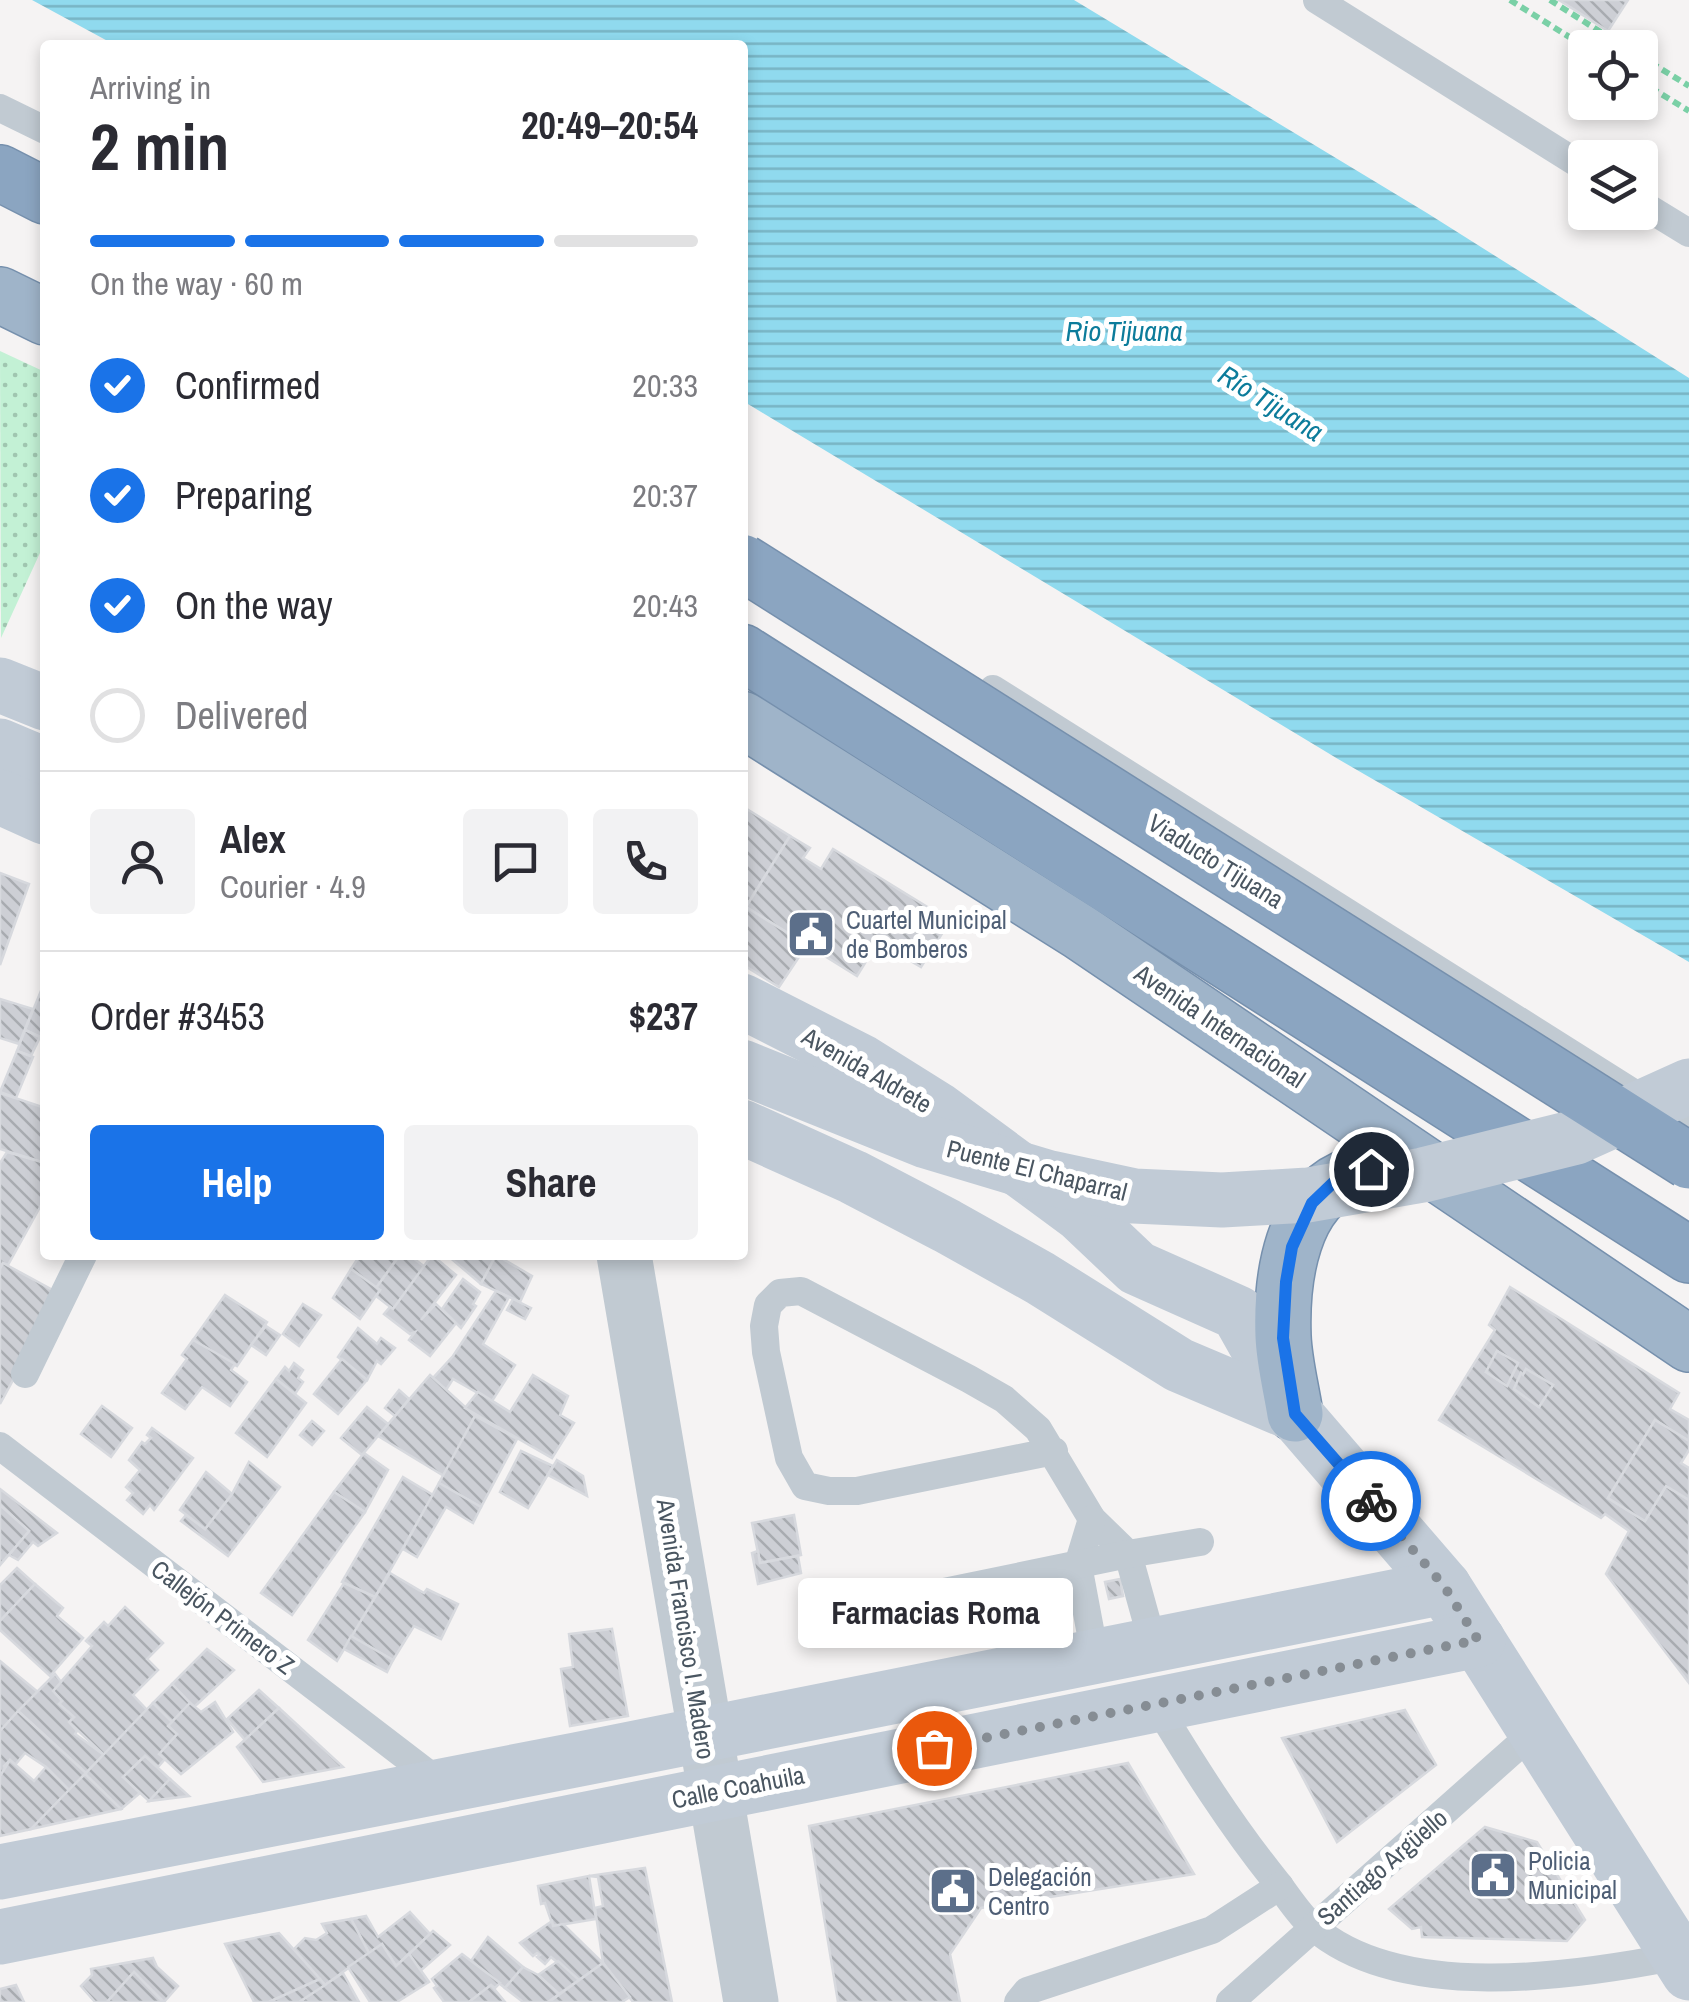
<!DOCTYPE html>
<meta charset="utf-8">
<style>
body{margin:0;font-family:"Archivo Narrow",sans-serif;background:#f2f2f3;color:#2b2b33;height:100vh;display:flex;flex-direction:column;font-size:38px;white-space:nowrap}
*{box-sizing:border-box;margin:0}
p{font-size:32px;color:#7c7c81}
.icon{flex:none;width:55px;height:55px;fill:none;stroke:currentColor;stroke-width:2;stroke-linecap:round;stroke-linejoin:round}
.map{position:relative;flex:1;overflow:hidden}
.sheet{position:absolute;left:40px;top:40px;width:708px;height:1220px;display:flex;flex-direction:column;background:#fff;border-radius:10px;box-shadow:0 5px 15px #0003}
.sheet>*{flex:none}
.buttons{position:absolute;left:1568px;top:30px;display:grid;gap:20px}
.buttons a{display:grid;place-items:center;width:90px;height:90px;border-radius:10px;background:#fff;box-shadow:0 5px 15px #0003;font-size:50px}
.pin{position:absolute;display:grid;place-items:center;width:85px;height:85px;color:#fff;margin:-42px;border:5px solid #fff;border-radius:50%;box-shadow:0 2px 10px #0007}
.courier{position:absolute;display:grid;place-items:center;width:100px;height:100px;margin:-50px;border:8px solid #1a73e8;border-radius:50%;background:#fff;color:#222;box-shadow:0 2px 12px #0007}
.bubble{position:absolute;height:70px;border-radius:10px;background:#fff;box-shadow:0 5px 15px #0003;font-size:32px;font-weight:700;line-height:70px;text-align:center}
.summary em{font-style:normal;font-weight:700}
.summary div{display:flex;flex-direction:column-reverse}
.summary{display:flex;align-items:center;justify-content:space-between;height:170px;padding:0 50px}
h1{font-size:65px;font-weight:700;line-height:75px}
.bar{display:grid;grid-template-columns:repeat(4,1fr);gap:15px 10px;align-content:center;height:120px;padding:0 50px}
.bar i{height:12px;border-radius:8px;background:#e1e1e2}
.bar .on{background:#1a73e8}
.bar p{grid-column:span 4}
.line{display:flex;align-items:center;gap:25px;padding:0 50px;border-top:2px solid #e1e1e2}
.line div{flex:1}
.round{display:grid;place-items:center;flex:none;width:105px;height:105px;border-radius:10px;background:#f2f2f3}
ol{padding:0 50px;list-style:none}
li{display:flex;align-items:center;gap:30px;height:110px}
li p{margin-inline-start:auto}
li .icon{padding:10px;border-radius:50%;background:#1a73e8;color:#fff;stroke-width:4}
li:last-child{color:#7c7c81}
li i{width:55px;height:55px;border:5px solid #e1e1e2;border-radius:50%}
.primary-button{display:flex;gap:20px;margin-top:auto;padding:20px 50px}
.primary-button a{flex:1;height:115px;border-radius:10px;background:#1a73e8;color:#fff;font-size:40px;font-weight:700;line-height:115px;text-align:center}
.primary-button a+a{background:#f2f2f3;color:#2b2b33}
.map>svg:first-child{display:block}
.grass{fill:url(#grass-dots)}
.water{fill:url(#water-rules)}
.building{fill:url(#building-back-hatch);stroke:#d7d9de;stroke-width:2.5;fill-rule:evenodd}
.lines{fill:none;stroke-linecap:round;stroke-linejoin:round}
.trunk-casing{stroke:#7690ad;stroke-width:58}
.motorway-casing{stroke:#7690ad;stroke-width:58}
.path{stroke:#7ad0a6;stroke-width:6;stroke-dasharray:8 5;stroke-linecap:butt}
.service{stroke:#c1cad2;stroke-width:28}
.tertiary{stroke:#c1cad2;stroke-width:55}
.secondary{stroke:#c1cbd6;stroke-width:55}
.trunk{stroke:#9fb4c9;stroke-width:55}
.motorway{stroke:#8ba5c1;stroke-width:55}
.motorway-bridge-casing{stroke:#7690ad;stroke-width:58;stroke-linecap:butt}
.secondary-bridge{stroke:#c1cbd6;stroke-width:55}
.motorway-bridge{stroke:#8ba5c1;stroke-width:55}
.done{stroke:#868d94;stroke-width:10;stroke-dasharray:0 18}
.route{stroke:#1a73e8;stroke-width:12}
.labels{text-anchor:middle;stroke-width:10;stroke-linejoin:round;paint-order:stroke}
.street-label{font-size:25px;fill:#4a5661;stroke:#fff}
.service-label{font-size:25px;fill:#4e5e75;stroke:#fff;text-anchor:start}
.water-label{font-size:28px;font-style:italic;fill:#0c7c9b;stroke:#fff}
</style>
<div class="map">
<svg width="1689" height="2002" viewBox="0 0 1689 2002">
<defs>
<pattern id="grass-dots" width="8" height="8" patternUnits="userSpaceOnUse" patternTransform="scale(2.5)"><rect width="8" height="8" fill="#c3f1d5"/><path d="M2 2h.1M6 6h.1" fill="none" stroke="#a0c6b0" stroke-width="1.8" stroke-linecap="round"/></pattern>
<pattern id="water-rules" width="6" height="5" patternUnits="userSpaceOnUse" patternTransform="scale(2.5)"><rect width="6" height="5" fill="#90daee"/><path d="M0 2.5h6" fill="none" stroke="#78b4c4"/></pattern>
<pattern id="building-back-hatch" width="6" height="6" patternUnits="userSpaceOnUse" patternTransform="scale(2.5)"><rect width="6" height="6" fill="#cdcfd5"/><path d="M-1 5l2 2M0 0l6 6M5-1l2 2" fill="none" stroke="#a8abb0"/></pattern>
</defs>
<rect width="100%" height="100%" fill="#f5f3f3"/>
<path class="grass" d="M0,351L45,372V542L1,638Z"/>
<path class="water" d="M32,0H1074L1427,213L1689,378V962L1338,759L743,401L742,45H115Z"/>
<g class="building">
<path d="M1559,0H1628L1608,31Z"/>
<path d="M742,806L790,836L742,913Z"/>
<path d="M790,836L810,848L803,858L821,869L833,849L950,921L921,967L878,942L857,976L746,907Z"/>
<path d="M0,873L29,884L0,965Z"/>
<path d="M746,907L807,945L779,987L742,964V913Z"/>
<path d="M45,981V1039L25,1030Z"/>
<path d="M0,999L33,1009L19,1044L0,1038Z"/>
<path d="M25,1030L40,1037L31,1056L17,1051Z"/>
<path d="M17,1051L33,1057L16,1098L0,1092Z"/>
<path d="M0,1093L45,1108V1163L0,1149Z"/>
<path d="M7,1152L45,1163V1198L8,1265L3,1263L0,1269V1163Z"/>
<path d="M360,1255H396L398,1257L376,1288L351,1269Z"/>
<path d="M400,1255H409L425,1267L393,1309L376,1296L380,1290L376,1288Z"/>
<path d="M432,1255L456,1275L421,1320L436,1304L456,1323L430,1356L409,1340L415,1332L410,1334L384,1314L390,1307L393,1309Z"/>
<path d="M447,1255H496L481,1284Z"/>
<path d="M496,1255L532,1276L520,1302L481,1284Z"/>
<path d="M3,1263L60,1294L0,1404V1269Z"/>
<path d="M351,1269L380,1290L360,1319L333,1298Z"/>
<path d="M463,1279L480,1292L473,1304L476,1306L461,1328L442,1309Z"/>
<path d="M1510,1287L1679,1393L1670,1409L1689,1420V1441L1655,1420L1608,1498L1645,1521L1666,1486L1689,1500V1683L1606,1574L1629,1531L1605,1514L1601,1518L1439,1420L1495,1330L1489,1325ZM1497,1351L1518,1363L1507,1386L1486,1372ZM1526,1369L1553,1385L1539,1407L1514,1389L1521,1373L1523,1375Z"/>
<path d="M496,1291L509,1297L483,1344L515,1365L492,1401L453,1379L446,1390L433,1378L453,1356Z"/>
<path d="M225,1295L267,1322L237,1366L193,1340Z"/>
<path d="M513,1299L531,1308L525,1319L507,1310Z"/>
<path d="M303,1304L321,1315L299,1346L283,1334Z"/>
<path d="M266,1326L280,1335L266,1355L251,1345Z"/>
<path d="M358,1328L377,1344L381,1338L395,1348L381,1364L377,1361L367,1380L338,1357Z"/>
<path d="M193,1340L235,1364L231,1370L247,1382L230,1406L202,1387L185,1409L162,1393L187,1359L182,1355Z"/>
<path d="M1497,1351L1518,1363L1507,1386L1486,1372Z"/>
<path d="M342,1359L367,1380L338,1414L314,1394Z"/>
<path d="M294,1363L303,1370L298,1378L303,1382L295,1394L276,1379L285,1367L289,1371Z"/>
<path d="M1526,1369L1553,1385L1539,1407L1514,1389L1521,1373L1523,1375Z"/>
<path d="M430,1375L475,1416L444,1476L378,1436Z"/>
<path d="M533,1375L568,1396L560,1415L574,1423L552,1458L465,1408L478,1392L510,1412Z"/>
<path d="M276,1379L306,1403L267,1457L236,1433Z"/>
<path d="M399,1390L409,1399L395,1416L385,1408Z"/>
<path d="M102,1406L132,1428L111,1457L81,1434Z"/>
<path d="M367,1407L388,1424L362,1455L341,1438Z"/>
<path d="M475,1416L517,1439L481,1507L439,1483Z"/>
<path d="M1655,1420L1689,1441V1450L1681,1463L1689,1468V1500L1666,1486L1645,1521L1608,1498Z"/>
<path d="M312,1421L324,1431L312,1445L300,1435Z"/>
<path d="M152,1428L193,1458L154,1510L150,1505L143,1514L127,1500L133,1493L126,1487L140,1470L129,1460L142,1442L145,1444L151,1438L147,1435Z"/>
<path d="M521,1451L553,1466L528,1508L500,1492Z"/>
<path d="M364,1453L388,1470L365,1512L334,1492Z"/>
<path d="M557,1460L583,1476L587,1496L548,1475Z"/>
<path d="M249,1462L280,1487L228,1556L181,1521L186,1515L205,1529L232,1494Z"/>
<path d="M206,1472L232,1494L205,1529L180,1510Z"/>
<path d="M403,1477L433,1495L375,1597L342,1582Z"/>
<path d="M439,1483L481,1507L473,1523L446,1507L417,1557L403,1549Z"/>
<path d="M0,1489L57,1533L38,1546L33,1542L18,1560L9,1555L29,1531L0,1505Z"/>
<path d="M334,1492L365,1512L292,1615L261,1593Z"/>
<path d="M0,1505L29,1531L0,1565Z"/>
<path d="M794,1515L801,1555L760,1563L752,1523Z"/>
<path d="M758,1551L760,1563L798,1556L801,1573L758,1584L752,1553Z"/>
<path d="M17,1568L35,1584L0,1621V1585Z"/>
<path d="M390,1573L424,1593L427,1589L458,1604L441,1639L414,1626L393,1660L351,1636Z"/>
<path d="M1120,1579L1123,1596L1109,1599L1105,1582Z"/>
<path d="M344,1583L375,1597L337,1661L308,1640Z"/>
<path d="M35,1584L63,1608L57,1616L83,1638L50,1676L0,1630V1621Z"/>
<path d="M125,1607L163,1643L147,1659L158,1670L133,1695L147,1710L104,1755L69,1722L74,1717L59,1704L62,1701L53,1691L92,1646L86,1641L104,1622L108,1626Z"/>
<path d="M612,1629L628,1716L570,1726L561,1669L573,1667L569,1634Z"/>
<path d="M351,1636L393,1660L387,1672L344,1649Z"/>
<path d="M207,1649L234,1670L194,1707L172,1684Z"/>
<path d="M0,1661L38,1692L0,1731Z"/>
<path d="M55,1674L61,1682L53,1691L62,1701L59,1704L74,1717L69,1722L77,1731L75,1734L104,1755L86,1773L18,1711Z"/>
<path d="M172,1684L190,1703L172,1722L153,1703Z"/>
<path d="M259,1690L279,1708L245,1740L227,1719Z"/>
<path d="M215,1702L233,1732L181,1774L159,1754L177,1734L168,1726L190,1703L201,1712Z"/>
<path d="M153,1703L172,1722L168,1726L177,1734L159,1754L165,1759L158,1767L145,1756L123,1777L140,1793L121,1809L85,1774Z"/>
<path d="M279,1708L343,1767L263,1782L237,1747Z"/>
<path d="M1405,1710L1436,1765L1337,1842L1282,1738Z"/>
<path d="M18,1711L86,1773L69,1790L46,1767L25,1753L15,1765L10,1760L4,1766L6,1771L0,1776V1731Z"/>
<path d="M145,1756L170,1779L149,1801L123,1777Z"/>
<path d="M10,1760L34,1781L46,1767L69,1790L31,1829L0,1836V1776Z"/>
<path d="M1128,1763L1194,1874L981,1908L950,1954L960,2002H838L809,1826Z"/>
<path d="M85,1774L121,1809L31,1829L69,1790Z"/>
<path d="M170,1779L189,1796L149,1801Z"/>
<path d="M1485,1827L1537,1842L1585,1920L1567,1941L1422,1937L1421,1927L1412,1929L1389,1909Z"/>
<path d="M645,1868L672,2002H633L603,1963L595,1908L603,1906L598,1877L589,1876Z"/>
<path d="M589,1876L596,1919L553,1926L545,1903L541,1904L538,1886Z"/>
<path d="M410,1912L430,1934L396,1966L382,1944L369,1953L351,1919L366,1916L378,1937Z"/>
<path d="M351,1919L369,1953L325,1985L294,1949L305,1938L316,1940L327,1933L322,1924Z"/>
<path d="M552,1921L553,1926L563,1924L603,1963L579,1980L551,1957L545,1964L537,1957L540,1955L537,1953L533,1956L520,1943Z"/>
<path d="M433,1931L450,1945L420,1971L409,1954Z"/>
<path d="M279,1933L320,1979L269,2002H254L225,1944Z"/>
<path d="M488,1937L523,1967L505,1988L471,1961Z"/>
<path d="M382,1944L396,1966L409,1954L429,1982L397,2002H370L348,1967Z"/>
<path d="M462,1954L500,1983L495,1988L491,1985L469,2002H444L434,1988L437,1986L432,1979Z"/>
<path d="M153,1958L157,1967L178,1986L164,2002L134,1972L107,2002H95L81,1986L92,1975L91,1969Z"/>
<path d="M558,1961L579,1980L559,1994L538,1975Z"/>
<path d="M603,1963L630,1997L622,2002H549Z"/>
<path d="M523,1967L538,1975L559,1994L548,2002H523L505,1988Z"/>
<path d="M134,1972L160,1999L164,2002H107Z"/>
<path d="M343,1973L359,2002H299Z"/>
<path d="M320,1979L325,1985L299,2002H269Z"/>
<path d="M16,1985L24,2002H0V1989Z"/>
<path d="M491,1985L505,2002H469Z"/>
</g>
<g class="lines">
<g class="trunk-casing">
<g id="trunk">
<path d="M0,295L45,317"/>
<path d="M742,719L1080,932L1689,1344"/>
<path d="M1295,1414C1291,1388 1284,1362 1283,1336C1281,1280 1291,1196 1353,1175"/>
</g>
</g>
<g class="motorway-casing">
<g id="motorway">
<path d="M0,173L45,196"/>
<path d="M742,652L1689,1255"/>
</g>
</g>
<g class="path">
<path d="M1510,0L1587,48"/>
<path d="M1550,0L1626,48"/>
<path d="M1640,56L1689,86"/>
<path d="M1640,81L1689,111"/>
</g>
<g class="service">
<path d="M1317,0L1585,168"/>
<path d="M0,108L45,130"/>
<path d="M1640,203L1689,233"/>
<path d="M993,689L1689,1128"/>
<path d="M25,1374L83,1255"/>
<path d="M0,1446L443,1785"/>
<path d="M1054,1451L857,1491H829L805,1486L789,1458L766,1352L764,1326L768,1305L780,1293L801,1291L969,1379L1004,1399L1038,1429L1092,1519L1128,1554L1153,1644"/>
<path d="M1092,1519L1078,1565L1095,1656"/>
<path d="M876,1606L1128,1554L1200,1542"/>
<path d="M1156,1704C1193,1765 1230,1824 1275,1880C1287,1895 1298,1914 1313,1927C1400,2002 1571,1977 1678,1956"/>
<path d="M1018,2002L1027,1991L1212,1930L1280,1886"/>
<path d="M1230,2002L1534,1732"/>
</g>
<path class="tertiary" d="M624,1255L751,2002"/>
<g class="secondary">
<path d="M0,685L45,703"/>
<path d="M0,746L45,765"/>
<path d="M0,797L45,817"/>
<path d="M742,1001L862,1062L937,1109L1080,1214L1137,1268L1238,1313L1295,1414L1444,1587L1689,1973"/>
<path d="M742,1127L853,1177L947,1226L1040,1278L1179,1365L1295,1414"/>
<path d="M0,1872C482,1781 963,1681 1444,1587"/>
<path d="M0,1937L1478,1640"/>
</g>
<use href="#trunk" class="trunk"/>
<use href="#motorway" class="motorway"/>
<g class="motorway-bridge-casing">
<path id="motorway-bridge" d="M742,562L1689,1161"/>
</g>
<path class="secondary-bridge" d="M742,1067L926,1141L1050,1178L1134,1196L1222,1200L1308,1195L1423,1175L1576,1137L1689,1086"/>
<use href="#motorway-bridge" class="motorway-bridge"/>
</g>
<g class="lines">
<path class="done" d="M934,1748L1478,1640L1444,1586L1371,1501"/>
<path class="route" d="M1371,1501L1295,1414L1283,1338L1286,1282L1292,1247L1312,1203L1336,1180L1371,1169"/>
</g>
<defs>
<g id="civic-square" transform="scale(2.5)"><rect x="-9" y="-9" width="18" height="18" rx="4" fill="#5c6f8a" stroke="#fff"/><path d="M-.6-6.5H3V-4.5H.6V-3L4-1V1h2V6H-6V1h2V-1L-.6-3ZM-1.2 2.5V6h2.4V2.5Z" fill="#fff"/></g>
</defs>
<g fill-rule="evenodd">
<use href="#civic-square" x="811" y="934"/>
<use href="#civic-square" x="1493" y="1875"/>
<use href="#civic-square" x="953" y="1891"/>
</g>
<g class="labels">
<g class="street-label">
<text transform="translate(1216 861) rotate(32)" y="9">Viaducto Tijuana</text>
<text transform="translate(1220 1026) rotate(34)" y="9">Avenida Internacional</text>
<text transform="translate(867 1070) rotate(30)" y="9">Avenida Aldrete</text>
<text transform="translate(1037 1170) rotate(14)" y="9">Puente El Chaparral</text>
<text transform="translate(223 1617) rotate(37)" y="9">Callejón Primero Z</text>
<text transform="translate(686 1629) rotate(81)" y="9">Avenida Francisco I. Madero</text>
<text transform="translate(738 1787) rotate(-11)" y="9">Calle Coahuila</text>
<text transform="translate(1382 1867) rotate(-41)" y="9">Santiago Argüello</text>
</g>
<g class="service-label">
<text x="846" y="929">Cuartel Municipal<tspan x="846" dy="29">de Bomberos</tspan></text>
<text x="1528" y="1870">Policia<tspan x="1528" dy="29">Municipal</tspan></text>
<text x="988" y="1886">Delegación<tspan x="988" dy="29">Centro</tspan></text>
</g>
<g class="water-label">
<text x="1124" y="341">Rio Tijuana</text>
<text transform="translate(1271 403) rotate(32)" y="10">Río Tijuana</text>
</g>
</g>
</svg>
<div class="buttons">
<a><svg class="icon" aria-label="locate" viewBox="0 0 24 24"><circle cx="12" cy="12" r="6"/><path d="M12 2v4M12 18v4M2 12h4M18 12h4"/></svg></a>
<a><svg class="icon" aria-label="layers" viewBox="0 0 24 24"><path d="M12 4l9 5-9 5-9-5zM3 14l9 5 9-5"/></svg></a>
</div>
<div class="pin" style="left:934px;top:1748px;background:#ea580c"><svg class="icon" aria-label="bag" viewBox="0 0 24 24"><path d="M5 8h14l-1 12H6zM9 8a3 3 0 0 1 6 0"/></svg></div>
<div class="pin" style="left:1371px;top:1169px;background:#1f2937"><svg class="icon" aria-label="home" viewBox="0 0 24 24"><path d="M3 11l9-7 9 7M6 9v11h12V9"/></svg></div>
<div class="courier" style="left:1371px;top:1501px"><svg class="icon" aria-label="bike" viewBox="0 0 24 24"><circle cx="6" cy="16" r="4"/><circle cx="18" cy="16" r="4"/><path d="M6 16l4-8h5l3 8M10 8l3 8H6M13 5h3"/></svg></div>
<div class="bubble" style="left:798px;top:1578px;width:275px">Farmacias Roma</div>
<section class="sheet">
<div class="summary"><div><h1>2 min</h1><p>Arriving in</p></div><em>20:49–20:54</em></div>
<div class="bar"><i class="on"></i><i class="on"></i><i class="on"></i><i></i><p>On the way · 60 m</p></div>
<ol>
<li><svg class="icon" aria-label="check" viewBox="0 0 24 24"><path d="M5 12l5 5 9-10"/></svg>Confirmed<p>20:33</p></li>
<li><svg class="icon" aria-label="check" viewBox="0 0 24 24"><path d="M5 12l5 5 9-10"/></svg>Preparing<p>20:37</p></li>
<li><svg class="icon" aria-label="check" viewBox="0 0 24 24"><path d="M5 12l5 5 9-10"/></svg>On the way<p>20:43</p></li>
<li><i></i>Delivered</li>
</ol>
<div class="line" style="height:180px"><a class="round"><svg class="icon" aria-label="person" viewBox="0 0 24 24"><circle cx="12" cy="8" r="4"/><path d="M4 21q1-7 8-7t8 7"/></svg></a><div><b>Alex</b><p>Courier · 4.9</p></div><a class="round"><svg class="icon" aria-label="chat" viewBox="0 0 24 24"><path d="M4 5h16v11H9l-5 4z"/></svg></a><a class="round"><svg class="icon" aria-label="phone" viewBox="0 0 24 24"><path d="M5 4h4l2 5-3 2q2 4 5 5l2-3 5 2v4C11 20 4 13 5 4z"/></svg></a></div>
<div class="line" style="height:130px"><div>Order #3453</div><b>$237</b></div>
<div class="primary-button"><a>Help</a><a>Share</a></div>
</section>
</div>
